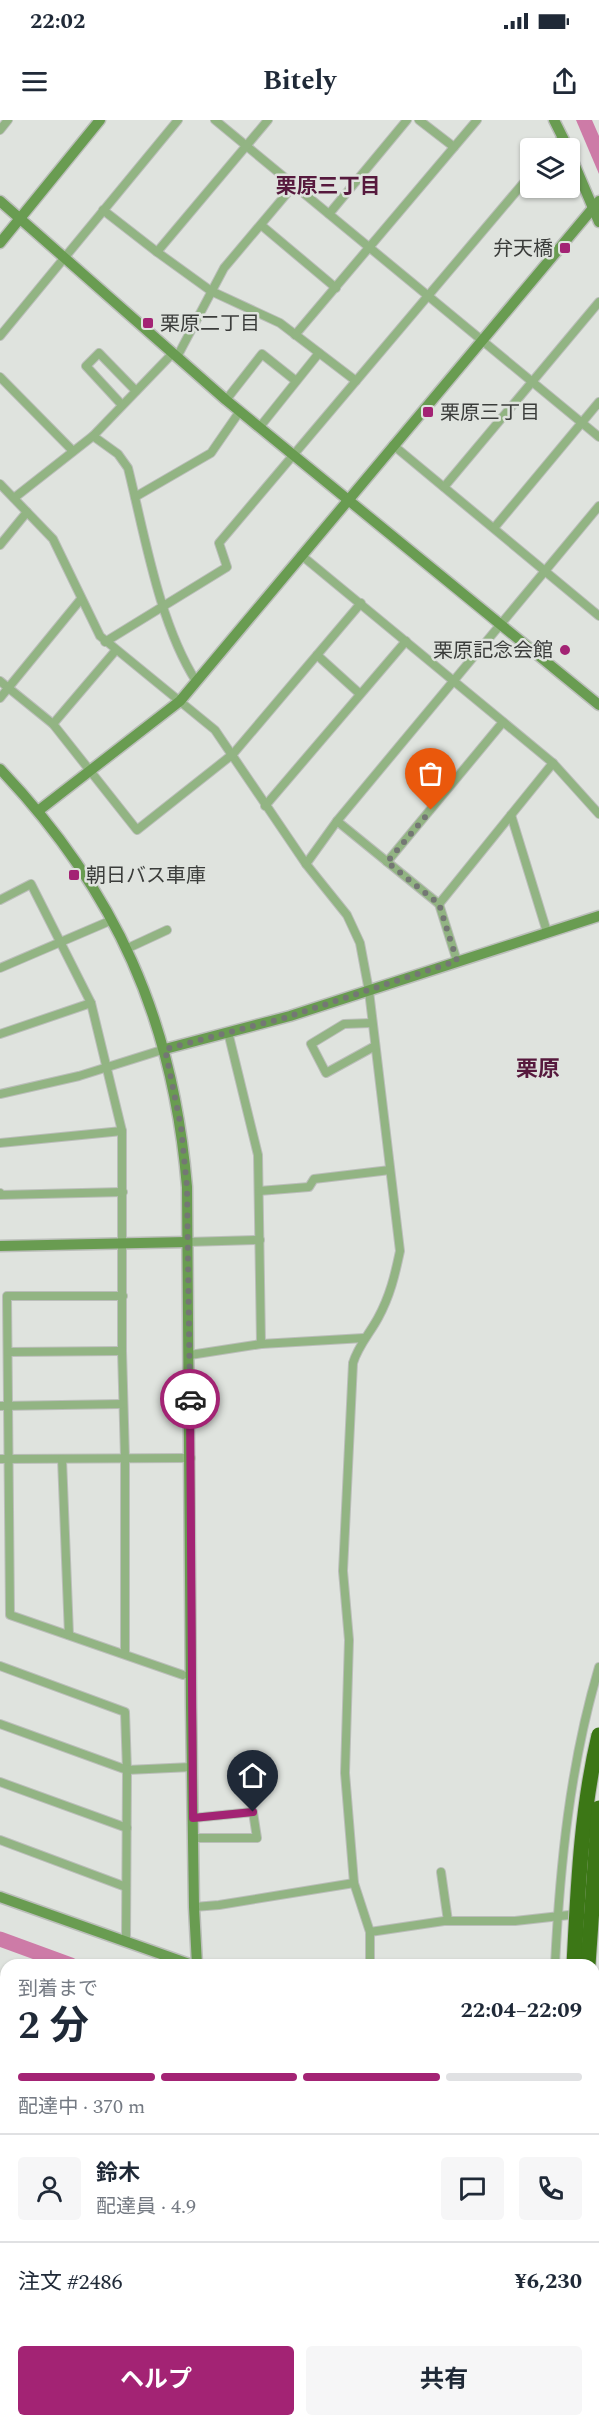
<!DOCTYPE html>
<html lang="ja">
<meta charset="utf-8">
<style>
body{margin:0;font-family:Spectral,"Noto Sans JP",serif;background:#f6f6f7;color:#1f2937;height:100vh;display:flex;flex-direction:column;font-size:22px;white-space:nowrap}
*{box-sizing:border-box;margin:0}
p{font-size:20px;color:#747a83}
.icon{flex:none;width:33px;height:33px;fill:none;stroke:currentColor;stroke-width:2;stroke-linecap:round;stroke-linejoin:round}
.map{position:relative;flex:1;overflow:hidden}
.drawer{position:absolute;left:0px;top:1839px;width:600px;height:468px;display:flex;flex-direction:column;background:#fff;border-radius:18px 18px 0 0;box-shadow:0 2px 4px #0004}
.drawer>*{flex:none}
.tools{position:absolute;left:520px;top:18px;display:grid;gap:12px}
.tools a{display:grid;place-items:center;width:60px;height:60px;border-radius:6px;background:#fff;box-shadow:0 2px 4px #0004;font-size:30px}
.pin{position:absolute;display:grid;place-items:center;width:51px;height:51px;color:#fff;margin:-62px -26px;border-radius:50% 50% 50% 0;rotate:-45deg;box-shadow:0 0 6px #0007}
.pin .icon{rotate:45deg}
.courier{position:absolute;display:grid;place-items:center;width:60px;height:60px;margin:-30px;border:4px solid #a32374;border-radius:50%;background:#fff;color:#222;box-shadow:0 2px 8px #0007}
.summary em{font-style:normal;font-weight:700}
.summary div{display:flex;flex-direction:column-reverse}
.summary{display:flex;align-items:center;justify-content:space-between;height:102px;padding:0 18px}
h1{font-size:39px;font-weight:700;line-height:45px}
.bar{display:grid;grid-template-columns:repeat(4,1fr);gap:9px 6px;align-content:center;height:72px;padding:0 18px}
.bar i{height:8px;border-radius:4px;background:#e0e1e3}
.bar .active{background:#a32374}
.bar p{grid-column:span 4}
.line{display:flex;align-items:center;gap:15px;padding:0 18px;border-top:2px solid #e0e1e3}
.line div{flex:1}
.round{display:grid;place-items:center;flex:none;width:63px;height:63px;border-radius:6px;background:#f6f6f7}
.primary-button{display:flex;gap:12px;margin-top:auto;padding:12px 18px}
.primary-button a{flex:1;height:69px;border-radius:6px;background:#a32374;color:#fff;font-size:24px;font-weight:700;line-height:69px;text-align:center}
.primary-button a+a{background:#f6f6f7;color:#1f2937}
.status{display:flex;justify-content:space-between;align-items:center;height:42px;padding:0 30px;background:#fff;direction:ltr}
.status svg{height:16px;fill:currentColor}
header{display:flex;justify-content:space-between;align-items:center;height:78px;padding:0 18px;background:#fff;font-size:27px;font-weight:700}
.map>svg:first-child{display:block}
.water{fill:#cd7ba7}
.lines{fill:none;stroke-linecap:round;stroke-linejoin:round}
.stream{stroke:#cd7ba7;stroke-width:2}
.river{stroke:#cd7ba7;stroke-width:15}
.street-casing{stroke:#bbbeba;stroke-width:10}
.secondary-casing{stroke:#bbbeba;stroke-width:13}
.highway-casing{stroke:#bbbeba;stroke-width:17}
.street{stroke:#92b483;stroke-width:8}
.secondary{stroke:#699c51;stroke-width:10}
.highway{stroke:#3c7716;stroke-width:15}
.highway-bridge-casing{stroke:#bbbeba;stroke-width:17;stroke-linecap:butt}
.highway-bridge{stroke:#3c7716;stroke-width:15}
.done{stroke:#747774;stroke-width:6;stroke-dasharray:0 10.8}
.route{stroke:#a32374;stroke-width:8}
.poi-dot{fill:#a32374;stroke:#dfe3de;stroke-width:2}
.labels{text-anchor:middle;stroke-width:5;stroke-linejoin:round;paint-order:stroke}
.poi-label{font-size:20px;fill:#3b3d3b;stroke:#dfe3de;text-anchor:start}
.neighbourhood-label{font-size:21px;font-weight:bold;fill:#56193d;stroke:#dfe3de}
.quarter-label{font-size:22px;font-weight:bold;fill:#56193d;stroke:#dfe3de}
</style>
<div class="status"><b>22:02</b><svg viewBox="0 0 49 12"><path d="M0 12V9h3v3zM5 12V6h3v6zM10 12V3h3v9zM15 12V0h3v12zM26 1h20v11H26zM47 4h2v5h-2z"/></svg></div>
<header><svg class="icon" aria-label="menu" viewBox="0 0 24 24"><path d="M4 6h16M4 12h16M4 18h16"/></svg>Bitely<svg class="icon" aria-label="share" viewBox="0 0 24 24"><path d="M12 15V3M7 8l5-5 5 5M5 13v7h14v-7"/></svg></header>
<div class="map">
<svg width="599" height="2307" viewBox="0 0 599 2307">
<rect width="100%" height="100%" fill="#dfe3de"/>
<path class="water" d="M576,0H592L599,16V54Z"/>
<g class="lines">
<g class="stream">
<path d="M594,2254L599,2253"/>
<path d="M360,2307L387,2301"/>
</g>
<g class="river">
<path d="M0,1819L71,1845"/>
<path d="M594,2056L599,2059"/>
</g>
<g class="street-casing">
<g id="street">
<path d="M215,0L599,317"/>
<path d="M419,0L454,27"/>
<path d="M0,10L8,0"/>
<path d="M553,28L562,17"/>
<path d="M103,90L157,132L211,171L280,203L356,261"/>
<path d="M329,94L407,0"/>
<path d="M261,105L336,168"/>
<path d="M157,132L268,0"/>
<path d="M295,215L477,0"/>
<path d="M0,216L178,0"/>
<path d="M177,237L224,148L294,65"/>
<path d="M0,257L73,331"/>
<path d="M226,280L262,234L296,261"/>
<path d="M122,285L86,246L99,233L136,271"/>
<path d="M259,308L319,233"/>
<path d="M93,316L118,334L128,348C145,416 159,503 196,561"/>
<path d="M393,325L599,496"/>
<path d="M0,364L53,419L100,516L215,610L306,744L347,795L360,823L369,871L400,1131C395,1155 390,1176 378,1198C370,1213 358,1226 353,1243L343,1451L349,1520L345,1653L354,1763L370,1812V1845"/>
<path d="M444,367L599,182"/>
<path d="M135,377L211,333L240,291"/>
<path d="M14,378L93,316L173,233"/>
<path d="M494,408L599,282"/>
<path d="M0,425L27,392"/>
<path d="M301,435L553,643L599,694"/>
<path d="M105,522L227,447L219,423L531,54"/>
<path d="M317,535L360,574"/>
<path d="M0,561L53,604L137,710L233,634L361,483"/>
<path d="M0,578L81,479"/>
<path d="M53,604L116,530"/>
<path d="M265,686L406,521"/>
<path d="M511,695L547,812"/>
<path d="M337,701L439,784L457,841"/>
<path d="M387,742L503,602"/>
<path d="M306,744L337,701L599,386"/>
<path d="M0,780L31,764L91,883L122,1011V1231L125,1338V1534"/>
<path d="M439,784L553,643"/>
<path d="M126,829L167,810"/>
<path d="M0,848L112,800"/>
<path d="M372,903L344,904L311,924L326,953L375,926"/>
<path d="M228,912L258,1035L261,1224"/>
<path d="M0,914L91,883"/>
<path d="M0,974L79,956L165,929"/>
<path d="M0,1023L122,1011"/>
<path d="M259,1071L309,1067L314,1059L390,1050"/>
<path d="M0,1073V1075L123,1072"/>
<path d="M187,1122L260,1120"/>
<path d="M123,1176H7L10,1495L183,1555"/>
<path d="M8,1232L122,1231"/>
<path d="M190,1235L261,1224L364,1218"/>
<path d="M0,1286L123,1284"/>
<path d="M0,1339L191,1338"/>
<path d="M62,1339L69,1515"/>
<path d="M0,1546L125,1592L127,1650L126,1822"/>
<path d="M0,1604L127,1650L192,1647"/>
<path d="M0,1662L127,1708"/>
<path d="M193,1698L253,1692L257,1718H193"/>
<path d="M0,1720L126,1767"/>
<path d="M441,1752L448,1801"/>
<path d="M194,1787L219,1785L354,1763"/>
<path d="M370,1812L444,1801H515L578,1794"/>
<path d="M555,1845C560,1744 570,1645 599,1547"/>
<path d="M0,1929L6,1930"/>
<path d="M0,1993H6"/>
<path d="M596,2026L599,1920"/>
<path d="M0,2062H6"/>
<path d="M0,2204H6"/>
<path d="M0,2267H6"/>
<path d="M150,2301L151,2307"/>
<path d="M538,2307L539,2301"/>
</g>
</g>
<g class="secondary-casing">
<g id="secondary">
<path d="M554,0L568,28"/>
<path d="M570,34L599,102"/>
<path d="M0,81L226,280L599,585"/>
<path d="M0,123L100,0"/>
<path d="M0,649C116,771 173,899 187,1067L191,1587L194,1787L197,1845"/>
<path d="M38,691L180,581L599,81"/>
<path d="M165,929L290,896L599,796"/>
<path d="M0,1126L187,1122"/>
<path d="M0,1777L192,1845"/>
<path d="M0,2139H6"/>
</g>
</g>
<g class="highway-casing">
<g id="highway">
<path d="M552,2307L553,2301"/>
<path d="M568,2307L569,2301"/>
</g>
</g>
<use href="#street" class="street"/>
<use href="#secondary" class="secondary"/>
<use href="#highway" class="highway"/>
<g class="highway-bridge-casing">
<g id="highway-bridge">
<path d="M574,1845C578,1768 581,1691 599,1615"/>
<path d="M588,1845L599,1688"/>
</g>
</g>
<use href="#highway-bridge" class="highway-bridge"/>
</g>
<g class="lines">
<path class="done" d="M190,1279L187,1067L181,1007L165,929L284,898L457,841L439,784L387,742L431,690"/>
<path class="route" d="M190,1279L193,1698L253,1692"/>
</g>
<g class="poi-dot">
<rect x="559" y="122" width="12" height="12" rx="3"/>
<rect x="142" y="197" width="12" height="12" rx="3"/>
<rect x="422" y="286" width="12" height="12" rx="3"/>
<circle cx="565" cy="530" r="6"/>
<rect x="68" y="749" width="12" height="12" rx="3"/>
</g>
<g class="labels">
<g class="poi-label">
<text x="553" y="135" text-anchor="end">弁天橋</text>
<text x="160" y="210">栗原二丁目</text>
<text x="440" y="299">栗原三丁目</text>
<text x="553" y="537" text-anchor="end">栗原記念会館</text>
<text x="86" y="762">朝日バス車庫</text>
</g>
<g class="neighbourhood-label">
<text x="328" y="73">栗原三丁目</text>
</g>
<g class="quarter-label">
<text x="538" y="956">栗原</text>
</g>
</g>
</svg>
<div class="tools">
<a><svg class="icon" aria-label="layers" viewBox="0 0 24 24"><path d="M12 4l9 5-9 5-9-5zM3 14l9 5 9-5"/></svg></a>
</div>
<div class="pin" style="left:431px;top:690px;background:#ea580c"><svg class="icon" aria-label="bag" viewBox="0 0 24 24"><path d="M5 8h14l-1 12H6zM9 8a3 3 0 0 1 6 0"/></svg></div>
<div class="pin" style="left:253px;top:1692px;background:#1f2937"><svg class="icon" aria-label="home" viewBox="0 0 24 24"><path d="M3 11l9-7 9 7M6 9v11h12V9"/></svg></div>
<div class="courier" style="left:190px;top:1279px"><svg class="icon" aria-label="car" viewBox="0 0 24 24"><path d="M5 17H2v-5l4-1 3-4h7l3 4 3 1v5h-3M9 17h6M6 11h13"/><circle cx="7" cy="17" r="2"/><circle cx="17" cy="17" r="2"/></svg></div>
<section class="drawer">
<div class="summary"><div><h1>2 分</h1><p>到着まで</p></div><em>22:04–22:09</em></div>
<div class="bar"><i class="active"></i><i class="active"></i><i class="active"></i><i></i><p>配達中 · 370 m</p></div>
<div class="line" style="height:108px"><a class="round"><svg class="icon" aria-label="person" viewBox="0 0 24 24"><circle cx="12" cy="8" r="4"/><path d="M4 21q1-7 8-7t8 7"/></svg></a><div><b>鈴木</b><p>配達員 · 4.9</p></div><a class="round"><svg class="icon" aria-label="chat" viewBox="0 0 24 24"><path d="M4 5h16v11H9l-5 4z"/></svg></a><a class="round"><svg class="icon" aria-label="phone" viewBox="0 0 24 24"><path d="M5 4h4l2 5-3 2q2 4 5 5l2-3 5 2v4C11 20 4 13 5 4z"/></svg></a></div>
<div class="line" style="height:78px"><div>注文 #2486</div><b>¥6,230</b></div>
<div class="primary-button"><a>ヘルプ</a><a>共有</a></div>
</section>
</div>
